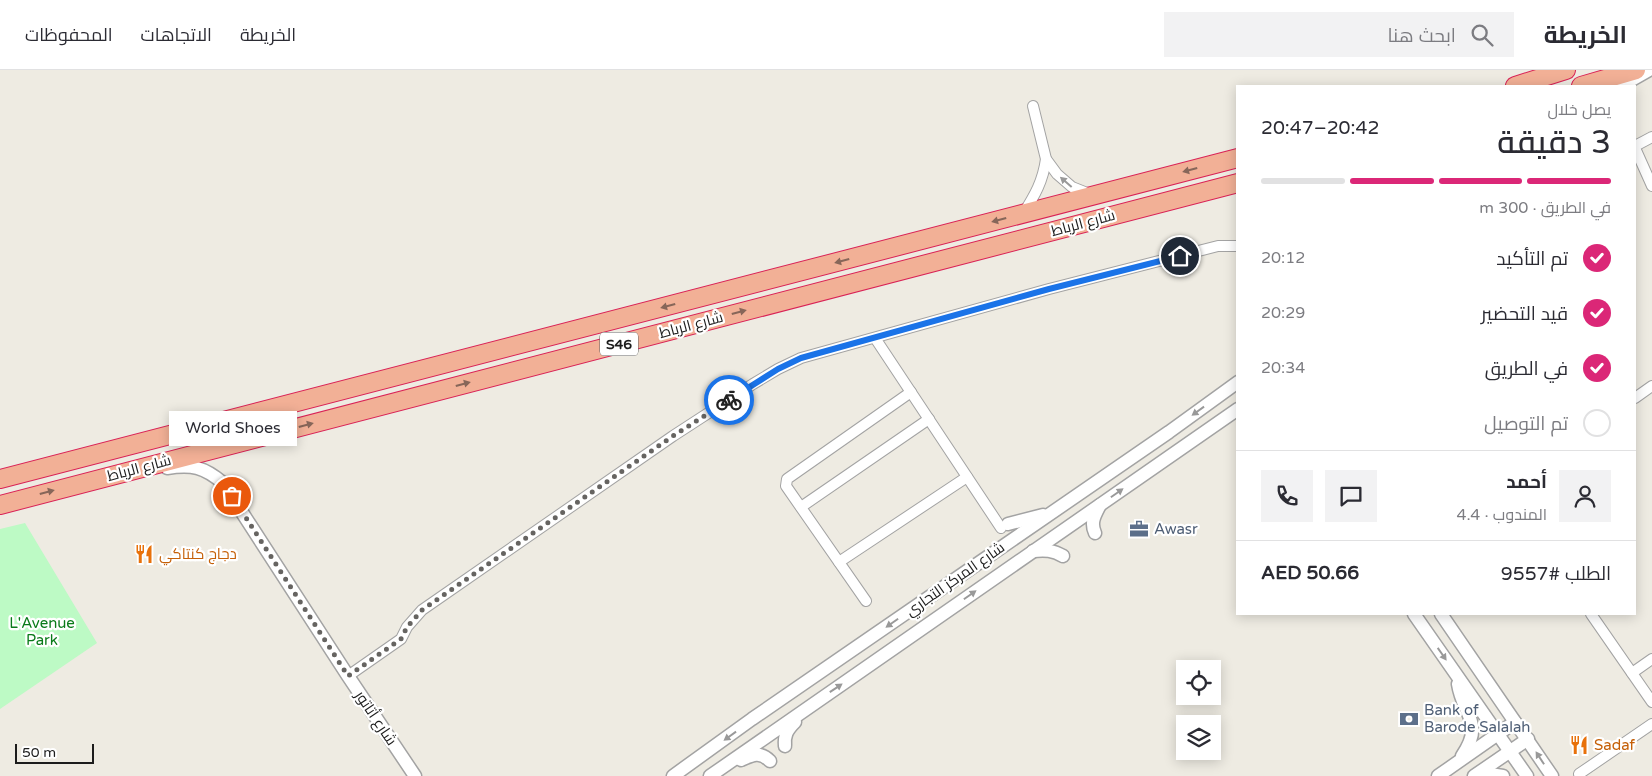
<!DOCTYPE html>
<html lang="ar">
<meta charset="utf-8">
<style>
body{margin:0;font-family:"Varela Round",Cairo,sans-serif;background:#f2f2f3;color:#2b2b33;direction:rtl;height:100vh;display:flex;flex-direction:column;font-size:19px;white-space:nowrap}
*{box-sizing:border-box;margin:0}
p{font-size:16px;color:#7c7c81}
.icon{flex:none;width:28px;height:28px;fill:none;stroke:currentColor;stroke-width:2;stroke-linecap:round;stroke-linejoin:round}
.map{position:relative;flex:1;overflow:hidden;direction:ltr}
.details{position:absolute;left:1236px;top:15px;width:400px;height:530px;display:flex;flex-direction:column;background:#fff;border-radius:0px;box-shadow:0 2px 12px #0003;direction:rtl}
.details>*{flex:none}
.tools{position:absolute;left:1176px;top:590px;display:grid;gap:10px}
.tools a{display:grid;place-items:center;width:45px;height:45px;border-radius:0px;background:#fff;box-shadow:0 2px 12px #0003;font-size:25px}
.scale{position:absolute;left:15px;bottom:12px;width:79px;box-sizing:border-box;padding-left:5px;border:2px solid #1c1c1c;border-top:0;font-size:14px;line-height:18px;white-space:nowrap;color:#1c1c1c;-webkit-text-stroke:4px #fff;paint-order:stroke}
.pin{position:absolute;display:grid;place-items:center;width:42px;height:42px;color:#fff;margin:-21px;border:2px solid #fff;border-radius:50%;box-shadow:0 1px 5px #0007}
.courier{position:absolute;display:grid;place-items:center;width:50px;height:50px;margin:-25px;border:4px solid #1a73e8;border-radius:50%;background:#fff;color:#222;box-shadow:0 1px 6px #0007}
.bubble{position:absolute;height:35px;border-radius:0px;background:#fff;box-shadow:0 2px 12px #0003;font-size:16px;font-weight:600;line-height:35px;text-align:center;direction:rtl}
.overview em{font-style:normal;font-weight:600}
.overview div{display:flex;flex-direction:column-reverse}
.overview{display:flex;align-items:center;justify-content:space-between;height:85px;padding:0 25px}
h1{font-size:32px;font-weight:600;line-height:38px}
.bar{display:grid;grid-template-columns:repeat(4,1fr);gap:8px 5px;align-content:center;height:60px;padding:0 25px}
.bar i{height:6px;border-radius:4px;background:#e1e1e2}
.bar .current{background:#db2777}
.bar p{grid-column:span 4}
.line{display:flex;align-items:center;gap:12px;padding:0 25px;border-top:1px solid #e1e1e2}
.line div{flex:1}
.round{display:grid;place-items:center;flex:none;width:52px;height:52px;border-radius:0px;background:#f2f2f3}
ol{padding:0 25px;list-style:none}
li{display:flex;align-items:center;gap:15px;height:55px}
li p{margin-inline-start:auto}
li .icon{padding:5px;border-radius:50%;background:#db2777;color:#fff;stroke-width:4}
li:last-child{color:#7c7c81}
li i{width:28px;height:28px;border:2px solid #e1e1e2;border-radius:50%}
header{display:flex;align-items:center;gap:30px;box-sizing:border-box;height:70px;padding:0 25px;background:#fff;border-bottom:1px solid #e1e1e2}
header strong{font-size:24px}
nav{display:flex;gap:28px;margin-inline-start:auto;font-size:18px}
.search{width:350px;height:45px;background:#f2f2f3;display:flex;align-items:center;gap:12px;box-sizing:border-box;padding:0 18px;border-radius:0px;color:#7c7c81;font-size:19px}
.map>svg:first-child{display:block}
.park{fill:#bdfac5}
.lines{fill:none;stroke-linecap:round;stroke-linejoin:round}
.minor-casing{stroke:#a3a3a3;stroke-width:12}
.tertiary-casing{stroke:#a3a3a3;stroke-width:15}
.trunk-casing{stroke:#d92256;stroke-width:20}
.minor{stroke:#fff;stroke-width:10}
.tertiary{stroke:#fff;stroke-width:12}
.trunk{stroke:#f2b096;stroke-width:18}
.oneway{fill:#876659}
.oneway2{fill:#999}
.done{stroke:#666461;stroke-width:5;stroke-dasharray:0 9}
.route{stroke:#1a73e8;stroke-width:6}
.labels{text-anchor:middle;stroke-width:4.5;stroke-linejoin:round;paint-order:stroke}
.shield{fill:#fff;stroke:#606060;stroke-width:1}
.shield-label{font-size:14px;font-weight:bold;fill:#1c1c1c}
.street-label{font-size:15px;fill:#1c1c1c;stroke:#fff}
.service-label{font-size:15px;fill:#4e5e75;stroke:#fff;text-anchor:start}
.food-label{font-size:15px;fill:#c56008;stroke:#fff;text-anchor:start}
.park-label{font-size:15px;fill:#0a7b1a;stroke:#fff}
</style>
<header>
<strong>الخريطة</strong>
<div class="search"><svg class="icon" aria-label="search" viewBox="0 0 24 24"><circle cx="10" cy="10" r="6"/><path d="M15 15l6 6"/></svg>ابحث هنا</div>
<nav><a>الخريطة</a><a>الاتجاهات</a><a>المحفوظات</a></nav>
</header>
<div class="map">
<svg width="1652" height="706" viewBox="0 0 1652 706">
<rect width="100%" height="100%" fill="#eeebe2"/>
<path class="park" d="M25,453L97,573L0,639V459Z"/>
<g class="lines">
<g class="minor-casing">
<g id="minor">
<path d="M1033,36L1046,89L1057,104L1072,117L1092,125"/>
<path d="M1635,76L1652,67"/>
<path d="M1635,78L1652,116"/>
<path d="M1023,144C1035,125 1043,111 1046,89"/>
<path d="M875,268L1001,458"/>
<path d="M1635,328L1652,316"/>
<path d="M801,437L929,349"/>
<path d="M839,492L967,407"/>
<path d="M866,531L786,416L787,409L911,322"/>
<path d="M1591,544L1652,632"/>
<path d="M1632,603L1652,589"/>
<path d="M348,606L401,569L407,557L422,540L673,366L753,314L778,299L801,288L1049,219L1218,176H1238"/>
<path d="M1579,704L1652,654"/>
</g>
</g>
<g class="tertiary-casing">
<g id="tertiary">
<path d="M1621,16L1649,0"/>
<path d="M167,398C192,394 204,397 223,413L348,606L415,706"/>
<path d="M1008,454L1043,445"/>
<path d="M1095,463C1090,452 1095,445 1100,435"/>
<path d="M1033,481C1045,480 1053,480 1063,486"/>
<path d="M1414,544L1527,706"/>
<path d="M1441,544L1552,706"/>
<path d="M1458,614C1463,646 1485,652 1462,686"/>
<path d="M785,676C784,665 787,660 795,652"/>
<path d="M741,690C752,685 760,681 770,691"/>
<path d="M673,706L752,649L1169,362L1238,312"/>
<path d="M710,706L1238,339"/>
<path d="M1438,706L1515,652"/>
<path d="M1474,706L1528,669"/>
<path d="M1481,706L1490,704L1503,706"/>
</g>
</g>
<g class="trunk-casing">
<g id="trunk">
<path d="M1515,16L1566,0"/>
<path d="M1581,16L1636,0"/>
<path d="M0,409L1238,88"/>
<path d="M0,435L1238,113"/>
</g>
</g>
<use href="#minor" class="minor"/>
<use href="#tertiary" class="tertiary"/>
<use href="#trunk" class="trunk"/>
</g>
<defs><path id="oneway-solid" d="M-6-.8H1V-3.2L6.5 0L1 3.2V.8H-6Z" transform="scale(1.25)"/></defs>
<g class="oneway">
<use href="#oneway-solid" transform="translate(1190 100) rotate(165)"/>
<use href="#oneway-solid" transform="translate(999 150) rotate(165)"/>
<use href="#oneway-solid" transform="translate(842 191) rotate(165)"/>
<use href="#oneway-solid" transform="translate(668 236) rotate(165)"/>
<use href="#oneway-solid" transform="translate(739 242) rotate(-15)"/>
<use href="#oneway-solid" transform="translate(463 314) rotate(-15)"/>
<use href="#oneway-solid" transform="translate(306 355) rotate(-15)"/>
<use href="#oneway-solid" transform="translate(47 422) rotate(-15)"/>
</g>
<g class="oneway2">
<use href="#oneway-solid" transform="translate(1066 112) rotate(-139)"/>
<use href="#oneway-solid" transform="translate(1198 341) rotate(144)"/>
<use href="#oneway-solid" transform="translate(1117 423) rotate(-35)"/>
<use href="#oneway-solid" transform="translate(970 525) rotate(-35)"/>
<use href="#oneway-solid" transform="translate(892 553) rotate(145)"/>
<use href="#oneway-solid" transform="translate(1442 584) rotate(55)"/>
<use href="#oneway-solid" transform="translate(836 618) rotate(-34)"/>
<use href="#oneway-solid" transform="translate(730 666) rotate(144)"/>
<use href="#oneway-solid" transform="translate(1540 688) rotate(-123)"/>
</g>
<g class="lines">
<path class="done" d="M232,426L348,606L401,569L407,557L422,540L673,366L729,330"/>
<path class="route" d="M729,330L778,299L801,288L1049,219L1180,186"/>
</g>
<defs>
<g id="office-bare" transform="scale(1.5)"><path d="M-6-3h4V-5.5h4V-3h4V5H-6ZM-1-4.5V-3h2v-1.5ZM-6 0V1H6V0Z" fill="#5c6f8a" stroke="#fff" stroke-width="2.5" paint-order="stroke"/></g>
<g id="restaurant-bare" transform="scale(1.5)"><path d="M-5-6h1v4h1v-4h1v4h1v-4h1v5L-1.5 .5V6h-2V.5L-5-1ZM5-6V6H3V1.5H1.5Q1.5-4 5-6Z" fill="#e8710a" stroke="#fff" stroke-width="2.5" paint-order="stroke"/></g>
<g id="bank-bare" transform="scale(1.5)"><path d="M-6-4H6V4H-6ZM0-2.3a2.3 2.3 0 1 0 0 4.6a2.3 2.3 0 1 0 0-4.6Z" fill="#5c6f8a" stroke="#fff" stroke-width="2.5" paint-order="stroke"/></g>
</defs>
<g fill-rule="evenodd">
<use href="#office-bare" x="1139" y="459"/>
<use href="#restaurant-bare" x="144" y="484"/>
<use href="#bank-bare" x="1409" y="649"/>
<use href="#restaurant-bare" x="1579" y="675"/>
</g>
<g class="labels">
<rect class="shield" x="600" y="262.5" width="38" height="23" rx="4"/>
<g class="shield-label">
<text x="619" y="279">S46</text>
</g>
<g class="street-label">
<text transform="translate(1083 153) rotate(-15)" y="5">شارع الرباط</text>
<text transform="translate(691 255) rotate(-15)" y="5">شارع الرباط</text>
<text transform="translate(139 398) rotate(-15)" y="5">شارع الرباط</text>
<text transform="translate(955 509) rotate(-35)" y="5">شارع المركز التجاري</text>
<text transform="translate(376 648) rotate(56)" y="5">شارع أتاتور</text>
</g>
<g class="service-label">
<text x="1154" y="464">Awasr</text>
<text x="1424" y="645">Bank of<tspan x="1424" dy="17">Barode Salalah</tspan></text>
</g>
<g class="food-label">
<text x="159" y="489">دجاج كنتاكي</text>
<text x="1594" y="680">Sadaf</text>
</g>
<g class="park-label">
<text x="42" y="558">L'Avenue<tspan x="42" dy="17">Park</tspan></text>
</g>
</g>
</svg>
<div class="tools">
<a><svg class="icon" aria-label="locate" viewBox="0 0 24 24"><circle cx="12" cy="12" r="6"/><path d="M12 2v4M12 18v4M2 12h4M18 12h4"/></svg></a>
<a><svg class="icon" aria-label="layers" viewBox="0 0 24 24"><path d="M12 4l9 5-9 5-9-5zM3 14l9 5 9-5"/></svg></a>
</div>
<div class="scale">50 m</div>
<div class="pin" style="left:232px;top:426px;background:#ea580c"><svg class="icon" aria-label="bag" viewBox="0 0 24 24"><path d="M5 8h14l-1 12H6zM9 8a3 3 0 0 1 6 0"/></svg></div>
<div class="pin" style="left:1180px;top:186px;background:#1f2937"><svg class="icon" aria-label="home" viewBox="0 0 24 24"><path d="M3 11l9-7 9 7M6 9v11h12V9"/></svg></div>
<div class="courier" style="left:729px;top:330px"><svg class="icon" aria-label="bike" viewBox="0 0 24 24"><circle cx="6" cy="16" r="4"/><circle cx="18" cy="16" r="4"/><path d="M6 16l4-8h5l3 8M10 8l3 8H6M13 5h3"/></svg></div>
<div class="bubble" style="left:169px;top:341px;width:128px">World Shoes</div>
<section class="details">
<div class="overview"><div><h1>3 دقيقة</h1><p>يصل خلال</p></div><em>20:42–20:47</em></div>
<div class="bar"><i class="current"></i><i class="current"></i><i class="current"></i><i></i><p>في الطريق · 300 m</p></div>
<ol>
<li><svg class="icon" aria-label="check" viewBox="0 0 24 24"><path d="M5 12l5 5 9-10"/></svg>تم التأكيد<p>20:12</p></li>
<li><svg class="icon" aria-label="check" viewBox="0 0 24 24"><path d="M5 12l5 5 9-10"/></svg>قيد التحضير<p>20:29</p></li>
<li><svg class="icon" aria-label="check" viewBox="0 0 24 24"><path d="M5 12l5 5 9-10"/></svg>في الطريق<p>20:34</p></li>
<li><i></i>تم التوصيل</li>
</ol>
<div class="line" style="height:90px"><a class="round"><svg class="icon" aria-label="person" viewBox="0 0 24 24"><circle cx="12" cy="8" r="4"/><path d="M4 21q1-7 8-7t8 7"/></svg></a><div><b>أحمد</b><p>المندوب · 4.4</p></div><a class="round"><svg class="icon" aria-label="chat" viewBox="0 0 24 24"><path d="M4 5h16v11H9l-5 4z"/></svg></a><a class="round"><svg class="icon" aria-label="phone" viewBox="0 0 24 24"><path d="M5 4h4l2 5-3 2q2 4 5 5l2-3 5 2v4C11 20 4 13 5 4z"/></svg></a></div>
<div class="line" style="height:65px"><div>الطلب #9557</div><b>AED 50.66</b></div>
</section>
</div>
